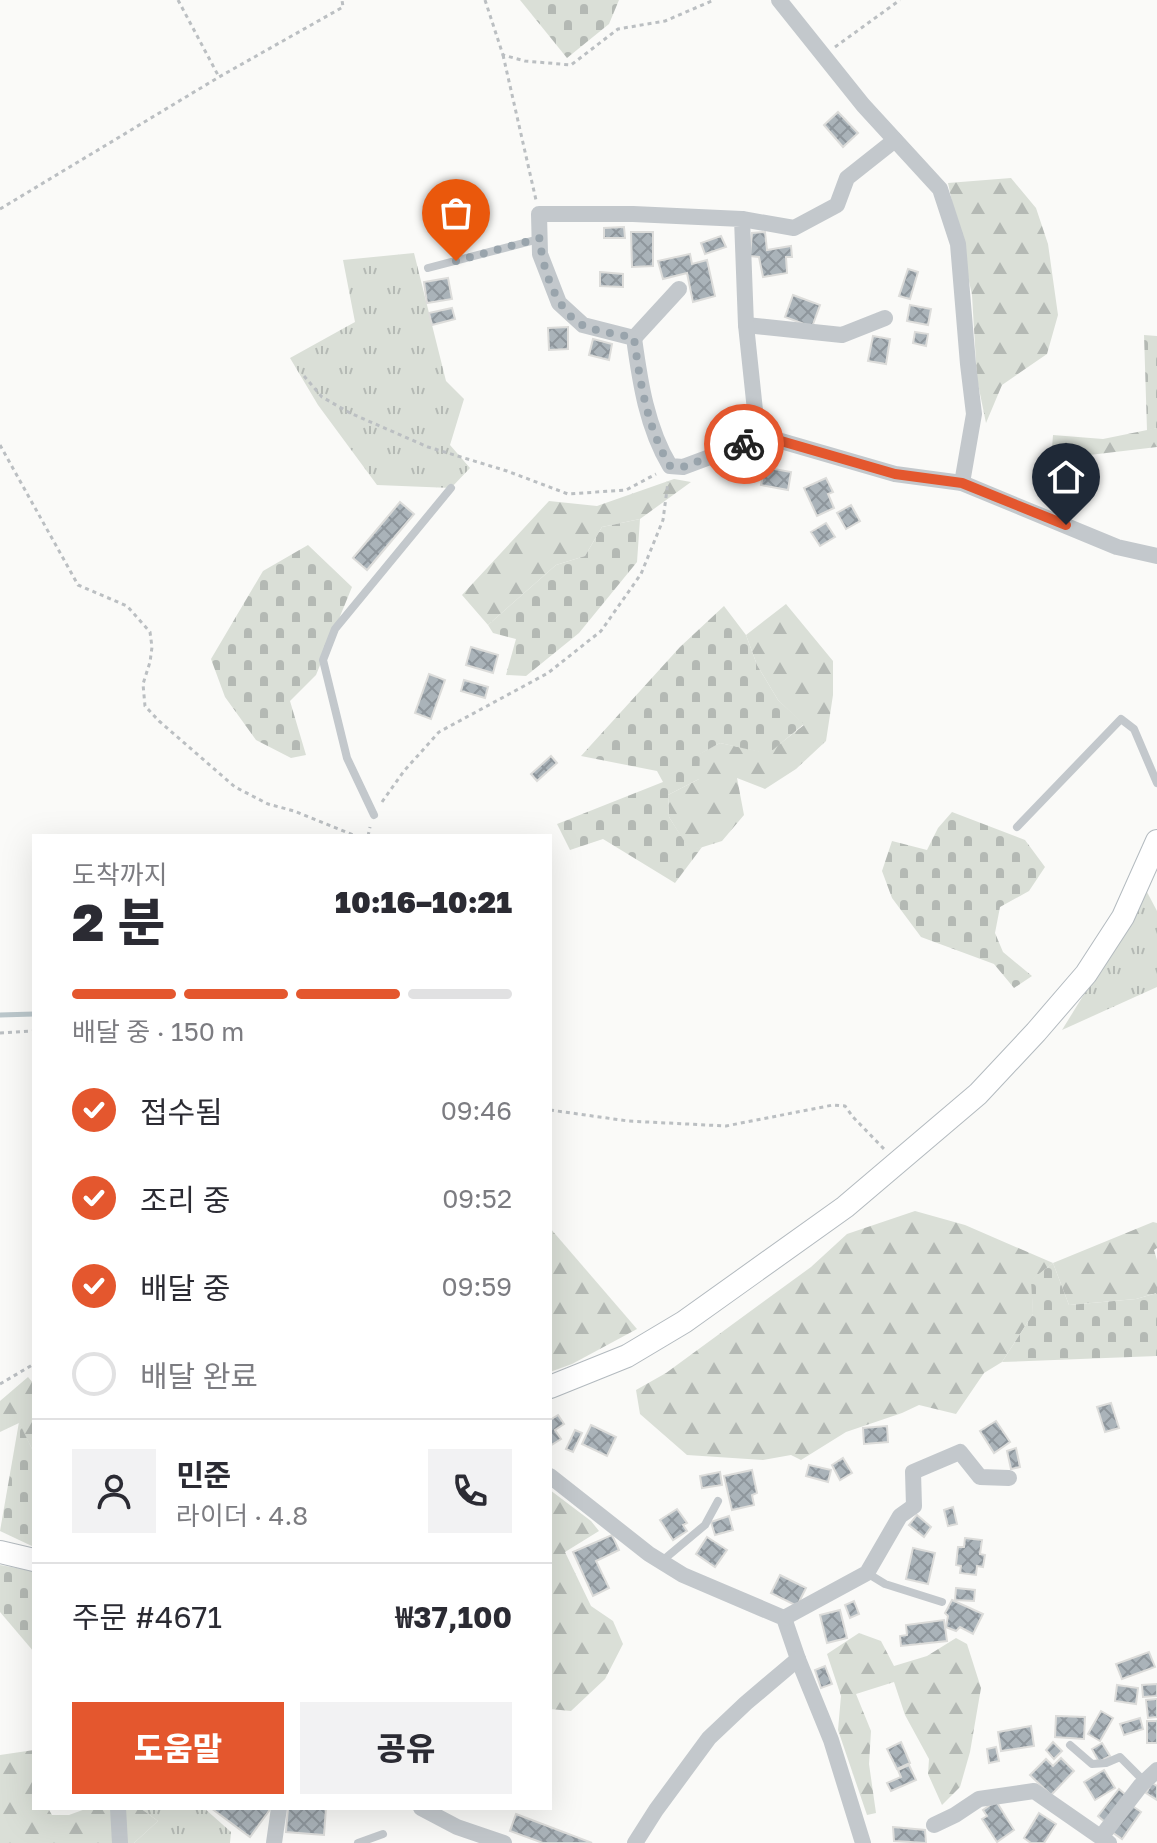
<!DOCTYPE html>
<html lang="ko">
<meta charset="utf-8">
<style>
body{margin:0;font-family:"Golos Text","Noto Sans KR",sans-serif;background:#f2f2f3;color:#2b2b33;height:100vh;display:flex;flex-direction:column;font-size:30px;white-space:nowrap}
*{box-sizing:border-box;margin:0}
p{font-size:26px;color:#7c7c81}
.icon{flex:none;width:44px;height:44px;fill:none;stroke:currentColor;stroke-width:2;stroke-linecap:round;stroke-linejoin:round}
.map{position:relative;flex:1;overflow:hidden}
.side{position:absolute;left:32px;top:834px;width:520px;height:976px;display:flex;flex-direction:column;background:#fff;border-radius:0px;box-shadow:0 8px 32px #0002}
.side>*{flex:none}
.pin{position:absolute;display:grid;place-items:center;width:68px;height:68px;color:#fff;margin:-82px -34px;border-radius:50% 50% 50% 0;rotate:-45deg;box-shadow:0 0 8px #0007}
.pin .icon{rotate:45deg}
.courier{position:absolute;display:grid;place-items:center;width:80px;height:80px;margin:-40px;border:6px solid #e4572e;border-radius:50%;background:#fff;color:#222;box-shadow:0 2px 10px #0007}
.headline em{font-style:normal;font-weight:800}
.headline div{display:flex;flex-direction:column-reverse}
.headline{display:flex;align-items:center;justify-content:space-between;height:136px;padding:0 40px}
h1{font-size:52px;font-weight:800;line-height:60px}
.bar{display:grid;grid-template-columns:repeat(4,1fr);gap:12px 8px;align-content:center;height:96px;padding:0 40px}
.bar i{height:10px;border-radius:6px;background:#e1e1e2}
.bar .active{background:#e4572e}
.bar p{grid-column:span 4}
.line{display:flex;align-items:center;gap:20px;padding:0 40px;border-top:2px solid #e1e1e2}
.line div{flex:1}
.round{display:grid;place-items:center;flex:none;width:84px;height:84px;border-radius:0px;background:#f2f2f3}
ol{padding:0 40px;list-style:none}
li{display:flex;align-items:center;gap:24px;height:88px}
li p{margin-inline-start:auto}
li .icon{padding:8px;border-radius:50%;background:#e4572e;color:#fff;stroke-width:4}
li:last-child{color:#7c7c81}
li i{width:44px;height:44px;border:4px solid #e1e1e2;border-radius:50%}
.button{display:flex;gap:16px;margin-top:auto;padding:16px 40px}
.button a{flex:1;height:92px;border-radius:0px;background:#e4572e;color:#fff;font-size:32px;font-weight:800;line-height:92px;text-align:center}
.button a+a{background:#f2f2f3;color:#2b2b33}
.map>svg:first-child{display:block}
.grass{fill:url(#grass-tufts)}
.forest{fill:url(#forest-firs)}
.cemetery{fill:url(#cemetery-stones)}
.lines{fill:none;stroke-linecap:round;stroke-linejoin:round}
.stream{stroke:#bbc7cb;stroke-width:5}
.building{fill:url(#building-cross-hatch);stroke:#dcdcda;stroke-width:2}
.secondary-casing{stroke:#b3babf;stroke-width:24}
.path{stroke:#bbbfc2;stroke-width:3;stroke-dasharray:4 4;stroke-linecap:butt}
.lane{stroke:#c3c8cc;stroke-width:8}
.street{stroke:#c3c8cc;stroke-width:16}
.secondary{stroke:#fff;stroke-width:22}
.done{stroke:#99a4ac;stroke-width:8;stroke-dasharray:0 14.4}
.route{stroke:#e4572e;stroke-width:10}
</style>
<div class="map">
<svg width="1157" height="1843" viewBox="0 0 1157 1843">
<defs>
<pattern id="grass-tufts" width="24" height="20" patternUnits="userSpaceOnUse" patternTransform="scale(2)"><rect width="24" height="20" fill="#dadfd7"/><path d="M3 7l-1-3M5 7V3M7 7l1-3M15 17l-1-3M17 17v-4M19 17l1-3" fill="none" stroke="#b4b9b4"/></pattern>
<pattern id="forest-firs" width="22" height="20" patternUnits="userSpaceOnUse" patternTransform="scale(2)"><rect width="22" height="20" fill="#dadfd7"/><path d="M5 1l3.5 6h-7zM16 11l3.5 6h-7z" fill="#b4b9b4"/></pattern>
<pattern id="cemetery-stones" width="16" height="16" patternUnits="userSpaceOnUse" patternTransform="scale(2)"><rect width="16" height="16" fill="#dadfd7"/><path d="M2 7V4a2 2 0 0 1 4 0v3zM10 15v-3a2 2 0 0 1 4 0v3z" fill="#b4b9b4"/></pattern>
<pattern id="building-cross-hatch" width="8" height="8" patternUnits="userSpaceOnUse" patternTransform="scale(2)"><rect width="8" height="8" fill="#aab3b9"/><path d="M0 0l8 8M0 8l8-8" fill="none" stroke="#8e969c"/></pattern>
</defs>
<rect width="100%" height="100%" fill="#fafaf8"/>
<g class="grass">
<path d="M414,253L446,381L464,399L450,445L470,468L451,488L377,485L318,405L290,358L355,322L343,260Z"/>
<path d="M1147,892L1157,911V987L1062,1030Z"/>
<path d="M140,1808H204L231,1832L230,1843H134L158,1821Z"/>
</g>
<g class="forest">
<path d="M1011,178L1036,208L1048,244L1058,315L1047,354L1002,385L986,423L977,379L972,295L948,183Z"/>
<path d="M1157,428V447L1081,456L1052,448L1053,435L1103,439Z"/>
<path d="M674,479L691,482L640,519L602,527L585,556L556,565L488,625L462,595L549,501L597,506Z"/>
<path d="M786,604L833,661V695L826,741L796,769L765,789L737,778L744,815L722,841L690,851L669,817L668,795L699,779V754L720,743L768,753L804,725L778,700L757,665L746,635Z"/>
<path d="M915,1211L965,1225L1053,1263L1153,1222L1157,1223V1248L1154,1250L1157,1260V1293L1136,1299L1069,1305L1053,1263L1032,1280L1033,1314L1002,1362L984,1373L956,1414L919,1405L902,1413L846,1432L801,1460L791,1455L763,1460L687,1455L640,1414L636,1390L666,1373L763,1302L811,1267L847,1234Z"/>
<path d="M550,1228L637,1329L572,1364L550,1372Z"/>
<path d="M28,1377L34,1384V1453L19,1423L0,1432V1401Z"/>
<path d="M550,1490L591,1521L599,1531L565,1552L591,1606L613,1621L623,1644L605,1679L571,1711L550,1709Z"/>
<path d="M859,1633L881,1641L894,1666L927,1656L956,1638L967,1644L981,1688L970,1752L960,1787L942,1805L928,1774L929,1759L905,1715L894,1682L856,1694L871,1731L869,1764L876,1813L867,1815L838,1730L841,1696L827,1654Z"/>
<path d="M34,1750V1808H48L52,1815H69L88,1808H140L158,1821L134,1843H0V1755Z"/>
</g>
<g class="cemetery">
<path d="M520,0H619L609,24L567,58Z"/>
<path d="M1144,335L1157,336V428L1147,431Z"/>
<path d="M640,519L637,562L579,633L526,676L506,675L516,639L493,633L488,625L556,565L585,556L602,527Z"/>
<path d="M308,545L352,587L316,675L290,701L306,755L291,758L256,740L225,697L211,659L263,571Z"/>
<path d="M724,606L746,635L757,665L778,700L804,724L768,754L720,743L700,754L699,779L668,795L669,817L690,850L702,847L675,883L603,839L570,850L557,824L663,782L657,771L581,756L680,647Z"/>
<path d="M952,812L1025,840L1045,867L1029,891L1000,907L995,933L1003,952L1032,976L1014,988L994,964L921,937L892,898L882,871L892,841L927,850L938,828Z"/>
<path d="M1053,1263L1069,1305L1136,1299L1157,1293V1356L1002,1362L1033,1314L1031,1280Z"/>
<path d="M19,1422L34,1453V1547L0,1531Z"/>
<path d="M0,1565L34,1571V1652L0,1612Z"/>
</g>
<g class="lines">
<path class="stream" d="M0,1015L34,1014"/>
</g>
<g class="building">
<path d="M838,112L858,133L843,147L824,125Z"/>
<path d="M624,227L625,238H604V228Z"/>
<path d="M631,232H653V266L632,267Z"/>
<path d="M765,232L767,250L791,246L792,257H786L787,273L763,277L759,257L750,256L752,233Z"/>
<path d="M721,236L726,247L705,254L701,243Z"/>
<path d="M690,254L692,264L707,260L715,296L693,302L687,273L663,279L658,261Z"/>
<path d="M908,269L918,272L910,299L899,296Z"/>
<path d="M600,272L623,274V287L600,286Z"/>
<path d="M448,278L452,299L427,303L424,282Z"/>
<path d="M793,295L820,305L812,327L785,317Z"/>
<path d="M910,305L931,309L928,325L907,321Z"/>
<path d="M452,308L455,319L432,325L429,313Z"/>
<path d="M568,327V349L549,350L548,328Z"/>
<path d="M915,332L928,334L926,346L913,343Z"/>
<path d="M873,336L890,339L886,364L868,361Z"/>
<path d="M593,339L612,344L609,360L589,355Z"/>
<path d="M756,455L776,459L774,469L791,472L788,490L761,485L763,476L753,475Z"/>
<path d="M826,478L833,492L828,494L834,508L817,516L804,488Z"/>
<path d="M400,502L414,514L367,570L353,558Z"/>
<path d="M851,505L860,521L846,529L837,513Z"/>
<path d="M826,523L835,537L820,546L811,532Z"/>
<path d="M471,647L498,655L493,673L466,665Z"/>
<path d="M429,674L445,680L431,719L415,713Z"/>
<path d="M464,680L488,687L485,698L461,691Z"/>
<path d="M551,756L557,763L537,781L531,774Z"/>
<path d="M1111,1403L1119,1428L1105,1432L1097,1407Z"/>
<path d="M558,1415L564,1424L555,1430L561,1439L550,1446V1420Z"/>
<path d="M996,1421L1010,1442L994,1453L980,1431Z"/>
<path d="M591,1425L616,1437L607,1456L582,1444Z"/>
<path d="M887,1426L888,1442L864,1444L863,1428Z"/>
<path d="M575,1430L582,1433L573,1452L566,1449Z"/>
<path d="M1016,1448L1020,1467L1011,1469L1007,1451Z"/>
<path d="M843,1458L852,1473L840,1480L832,1465Z"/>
<path d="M809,1465L831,1470L828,1482L806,1476Z"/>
<path d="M752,1470L757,1493L752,1495L754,1505L732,1510L724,1476Z"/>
<path d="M720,1472L722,1485L702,1488L700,1476Z"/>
<path d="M953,1507L957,1524L948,1526L944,1510Z"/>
<path d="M677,1509L687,1523L683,1525L687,1531L673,1540L660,1520Z"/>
<path d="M917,1515L931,1527L924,1537L909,1525Z"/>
<path d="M729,1516L733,1530L715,1535L711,1522Z"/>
<path d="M612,1535L619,1550L596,1561L609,1588L593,1596L573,1552Z"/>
<path d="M707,1537L727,1550L715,1567L696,1554Z"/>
<path d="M965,1538L982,1540L980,1554L985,1555L983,1567L977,1566L976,1575L960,1573L961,1566L956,1565L958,1547H964Z"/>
<path d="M913,1548L935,1553L928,1584L906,1579Z"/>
<path d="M780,1575L806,1588L797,1606L771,1593Z"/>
<path d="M956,1588L975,1590L974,1601L955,1600Z"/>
<path d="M952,1600L983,1614L973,1634L960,1627L956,1631L946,1627L948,1616L945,1613Z"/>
<path d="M854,1601L859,1614L850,1618L845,1605Z"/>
<path d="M840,1610L847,1638L827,1643L820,1615Z"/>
<path d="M944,1620L947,1641L901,1646L900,1636L907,1635L906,1625Z"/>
<path d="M1149,1652L1155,1667L1122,1679L1116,1664Z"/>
<path d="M825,1666L832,1684L821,1688L815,1670Z"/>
<path d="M1157,1684V1696L1143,1697L1142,1685Z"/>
<path d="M1117,1685L1138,1688L1136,1704L1115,1701Z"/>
<path d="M1157,1699V1717L1148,1718L1146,1700Z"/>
<path d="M1101,1711L1113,1718L1100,1741L1088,1734Z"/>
<path d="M1056,1716L1085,1717L1084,1739L1055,1737Z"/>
<path d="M1140,1718L1143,1729L1124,1735L1120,1724Z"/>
<rect x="1147" y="1721" width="10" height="22"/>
<path d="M1031,1726L1034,1746L1001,1751L998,1732Z"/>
<path d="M901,1742L910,1763L897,1769L887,1749Z"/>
<path d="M1053,1742L1062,1751L1054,1759L1046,1750Z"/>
<path d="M1102,1743L1110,1756L1099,1762L1092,1749Z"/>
<path d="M996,1747L999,1761L989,1763L987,1749Z"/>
<path d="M1061,1758L1074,1771L1051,1795L1030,1775L1046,1759L1053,1766Z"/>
<path d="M909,1765L916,1780L891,1791L887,1783L901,1777L898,1770Z"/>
<path d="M1104,1770L1115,1788L1095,1800L1084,1782Z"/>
<path d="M1152,1783L1157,1786V1800L1146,1793Z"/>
<path d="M1119,1789L1127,1796L1106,1823L1098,1816Z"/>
<path d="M996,1801L1014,1830L997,1842L982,1819L987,1816L983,1810Z"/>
<path d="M1131,1805L1141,1812L1122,1839L1112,1832Z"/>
<path d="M211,1808H271L250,1837Z"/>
<path d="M288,1808H326L324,1835L286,1832Z"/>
<path d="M1039,1813L1056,1824L1044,1843H1031L1024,1838Z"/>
<path d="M516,1814L592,1843H543L510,1831Z"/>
<path d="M893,1827L925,1830L926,1843L894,1841Z"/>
</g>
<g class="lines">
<g class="secondary-casing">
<g id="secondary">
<path d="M550,1387L627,1356L684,1322L845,1207L978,1094L1036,1032L1086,974L1123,917L1157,841"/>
<path d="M0,1552L34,1560"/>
</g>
</g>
<g class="path">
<path d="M178,0L219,77"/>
<path d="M485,0L503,55L525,61L571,65L618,29L665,21L714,0"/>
<path d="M835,47L900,0"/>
<path d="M503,55L536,200"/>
<path d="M0,209L219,77L343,7L342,0"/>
<path d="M304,376L322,397L350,413L428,447L507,471L568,494L626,490L656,474"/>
<path d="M0,445L78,585L127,606L150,632L152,647L150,662L143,684L145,706L159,721L235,787L268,804L294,811L356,836"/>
<path d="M382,802L404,771L439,732L548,673L601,631L641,574L663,520L668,482"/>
<path d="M368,836L370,827"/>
<path d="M0,1033L34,1031"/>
<path d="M550,1110L628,1121L726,1126L833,1105L845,1106L853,1117L884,1149"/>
<path d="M0,1384L34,1364"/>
</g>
<g class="lane">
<path d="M428,268L539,239"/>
<path d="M374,815L347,758L323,660L335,629L451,488"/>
<path d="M1017,827L1121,719L1134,729L1157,783"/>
<path d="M662,1561L705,1525L718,1501"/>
<path d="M867,1573L885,1584L942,1602"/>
<path d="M1070,1745L1092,1764L1106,1763L1120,1757L1144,1781"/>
<path d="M358,1843L383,1834"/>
</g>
<g class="street">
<path d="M779,0L863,105L940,189L958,244L968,364L974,414L962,483"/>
<path d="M742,219L794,228L837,205L847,178L895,140"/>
<path d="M746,325L842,335L885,318"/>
<path d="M634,338L679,289"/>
<path d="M758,439L746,325L742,219L633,214H539L540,254L559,303L583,325L634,338C640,382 647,428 670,466L683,467L758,439L781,441L895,474L962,483L1117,547L1157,556"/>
<path d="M550,1476L649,1554L683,1575L784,1618L798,1659L831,1740L863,1843"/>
<path d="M784,1618L867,1573L900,1516L914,1506L913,1472L960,1452L980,1477L1009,1478"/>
<path d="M118,1808L120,1843"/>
<path d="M421,1808L457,1827L504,1843"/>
<path d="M934,1825L955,1815L979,1799L1034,1791L1109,1843"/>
<path d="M1101,1837L1141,1785L1157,1770"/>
<path d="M274,1843L279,1808"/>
<path d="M635,1843L656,1810L709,1738L746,1703L798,1659"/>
</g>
<use href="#secondary" class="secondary"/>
</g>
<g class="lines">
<path class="done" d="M456,261L540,238C541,266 557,313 584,326C599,332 618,334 634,338C640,382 647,428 670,466L683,467L744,444"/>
<path class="route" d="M744,444L758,439L781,441L895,474L962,483L1066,525"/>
</g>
</svg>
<div class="pin" style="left:456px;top:261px;background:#ea580c"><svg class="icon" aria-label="bag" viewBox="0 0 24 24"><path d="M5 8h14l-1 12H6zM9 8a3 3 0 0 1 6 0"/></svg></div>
<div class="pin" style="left:1066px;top:525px;background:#1f2937"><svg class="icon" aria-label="home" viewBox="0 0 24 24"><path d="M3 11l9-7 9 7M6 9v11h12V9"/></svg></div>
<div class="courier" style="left:744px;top:444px"><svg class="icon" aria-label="bike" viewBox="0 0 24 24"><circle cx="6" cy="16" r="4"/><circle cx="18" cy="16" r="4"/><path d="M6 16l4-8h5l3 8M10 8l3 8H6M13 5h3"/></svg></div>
<section class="side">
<div class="headline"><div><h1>2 분</h1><p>도착까지</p></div><em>10:16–10:21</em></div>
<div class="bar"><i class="active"></i><i class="active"></i><i class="active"></i><i></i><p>배달 중 · 150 m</p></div>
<ol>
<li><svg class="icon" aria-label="check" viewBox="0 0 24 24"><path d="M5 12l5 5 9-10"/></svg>접수됨<p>09:46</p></li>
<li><svg class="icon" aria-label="check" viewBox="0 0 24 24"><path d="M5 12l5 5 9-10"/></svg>조리 중<p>09:52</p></li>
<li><svg class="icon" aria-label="check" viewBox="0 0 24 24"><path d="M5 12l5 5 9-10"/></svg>배달 중<p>09:59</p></li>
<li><i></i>배달 완료</li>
</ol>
<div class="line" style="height:144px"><a class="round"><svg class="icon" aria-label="person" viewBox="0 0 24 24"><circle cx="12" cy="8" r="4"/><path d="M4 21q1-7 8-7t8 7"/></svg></a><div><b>민준</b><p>라이더 · 4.8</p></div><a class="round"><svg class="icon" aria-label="phone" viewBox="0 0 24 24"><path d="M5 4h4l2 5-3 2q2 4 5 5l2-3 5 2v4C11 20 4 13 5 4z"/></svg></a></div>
<div class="line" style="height:104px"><div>주문 #4671</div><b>₩37,100</b></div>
<div class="button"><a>도움말</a><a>공유</a></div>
</section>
</div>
